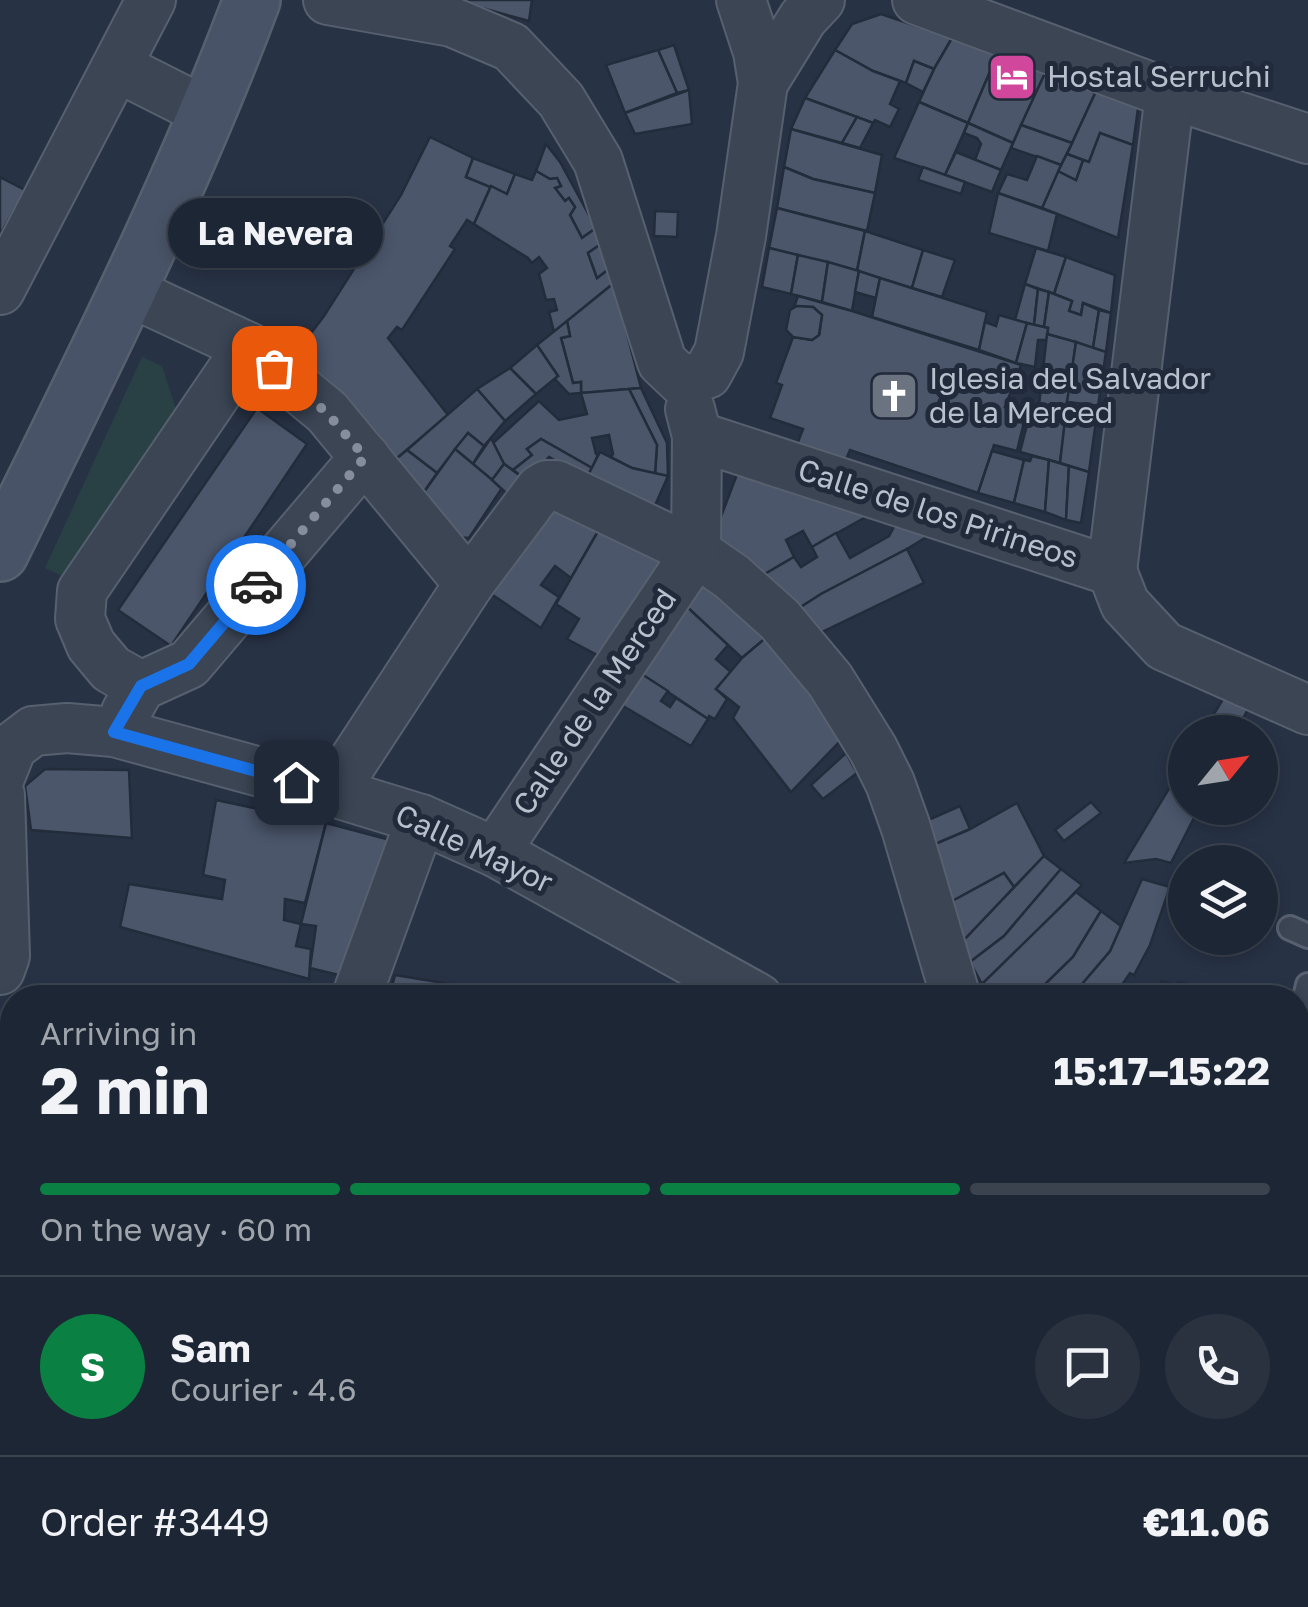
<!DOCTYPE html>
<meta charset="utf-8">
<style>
body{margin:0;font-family:"Golos Text",sans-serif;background:#2a3240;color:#f1f3f6;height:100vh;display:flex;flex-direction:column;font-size:38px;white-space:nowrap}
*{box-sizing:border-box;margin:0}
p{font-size:32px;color:#a0a5ac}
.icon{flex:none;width:55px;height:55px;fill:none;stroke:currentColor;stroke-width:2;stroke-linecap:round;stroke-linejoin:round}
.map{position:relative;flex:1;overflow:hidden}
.panel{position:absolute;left:0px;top:985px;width:1310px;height:622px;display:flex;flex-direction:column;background:#1d2634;border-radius:40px 40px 0 0;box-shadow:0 5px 15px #0003,0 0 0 2px #3b434f}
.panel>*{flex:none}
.needle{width:65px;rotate:60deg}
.tools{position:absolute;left:1168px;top:715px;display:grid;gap:20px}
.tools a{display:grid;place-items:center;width:110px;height:110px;border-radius:50%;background:#1d2634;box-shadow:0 5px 15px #0003,0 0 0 2px #3b434f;font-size:50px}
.pin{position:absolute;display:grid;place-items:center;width:85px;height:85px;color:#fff;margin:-42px;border-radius:20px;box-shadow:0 5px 15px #0006}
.courier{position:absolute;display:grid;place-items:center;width:100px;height:100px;margin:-50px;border:8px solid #1a73e8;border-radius:50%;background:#fff;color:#222;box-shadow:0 2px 12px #0007}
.bubble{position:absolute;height:70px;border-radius:35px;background:#1d2634;box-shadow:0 5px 15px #0003,0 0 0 2px #3b434f;font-size:32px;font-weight:700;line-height:70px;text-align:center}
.overview em{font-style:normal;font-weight:700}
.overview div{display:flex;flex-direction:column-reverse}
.overview{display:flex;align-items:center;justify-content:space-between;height:170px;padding:0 40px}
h1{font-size:65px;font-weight:700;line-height:75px}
.bar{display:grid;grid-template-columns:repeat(4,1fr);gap:15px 10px;align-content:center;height:120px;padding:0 40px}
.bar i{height:12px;border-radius:8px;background:#3b434f}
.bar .current{background:#0b8043}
.bar p{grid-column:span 4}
.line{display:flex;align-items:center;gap:25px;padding:0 40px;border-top:2px solid #3b434f}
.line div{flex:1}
.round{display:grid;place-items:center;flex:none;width:105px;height:105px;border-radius:52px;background:#2a3240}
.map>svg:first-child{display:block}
.green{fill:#294145}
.building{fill:#4b566b;stroke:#222c3b;stroke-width:2.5}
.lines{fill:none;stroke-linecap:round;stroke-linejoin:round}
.service-casing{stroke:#57606e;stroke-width:28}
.minor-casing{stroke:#57606e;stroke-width:52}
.secondary-casing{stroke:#57606e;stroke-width:60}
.service{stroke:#3b4554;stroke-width:22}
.minor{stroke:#3b4554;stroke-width:48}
.secondary{stroke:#495367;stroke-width:55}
.done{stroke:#868e9d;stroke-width:10;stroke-dasharray:0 18}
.route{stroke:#1a73e8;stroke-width:12}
.labels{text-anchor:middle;stroke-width:10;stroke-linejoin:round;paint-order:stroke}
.poi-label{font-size:30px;fill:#b9c0cd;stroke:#202a3a;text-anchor:start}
.street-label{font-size:30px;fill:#b9c0cd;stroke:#202a3a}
</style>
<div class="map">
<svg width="1308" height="1607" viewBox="0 0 1308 1607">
<rect width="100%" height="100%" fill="#273245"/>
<path class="green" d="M142,357L162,366L177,412L66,578L45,568Z"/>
<g class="building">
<path d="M453,0H532L529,21Z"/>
<path d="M881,14L952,38L934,69L914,61L906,83L873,71L835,50L852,24Z"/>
<path d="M952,38L998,53L968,123L919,102L934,69Z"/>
<path d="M674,45L689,90L677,93L658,50Z"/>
<path d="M658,50L677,93L625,113L606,65Z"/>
<path d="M835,50L873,71L900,81L890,104L899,109L890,127L875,120L873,123L805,98Z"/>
<path d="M998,53L1046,71L1013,143L968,123Z"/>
<path d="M914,61L934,69L923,92L906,83Z"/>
<path d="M1046,71L1098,87L1072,143L1021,125Z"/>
<path d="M1098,87L1139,101L1133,145L1100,133L1089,162L1067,154Z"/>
<path d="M689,90L692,124L635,134L625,113Z"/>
<path d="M805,98L857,117L842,143L791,129Z"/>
<path d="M919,102L968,123L945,175L894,158Z"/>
<path d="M857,117L873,123L860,148L842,143Z"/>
<path d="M968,123L1013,143L1001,170L975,160L981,144L977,138L964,133Z"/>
<path d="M1021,125L1072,143L1061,165L1011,148Z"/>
<path d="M791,129L882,155L875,193L813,179L784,167Z"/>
<path d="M1100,133L1133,145L1118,238L1042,208L1058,171L1076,180L1083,160L1089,162Z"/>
<path d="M430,137L473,158L466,177L491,186L474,224L467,220L450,246L455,249L402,330L397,327L388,338L448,415L396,459L359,413L296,353L324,316L401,195Z"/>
<path d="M546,144L560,162L596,228L582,238L570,215L575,207L569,198L565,201L555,188L561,186L557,178L550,179L536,171Z"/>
<path d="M956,152L1001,170L992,192L945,175Z"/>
<path d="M1067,154L1083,160L1076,180L1058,171Z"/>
<path d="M1037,156L1061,165L1042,208L998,193L1007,174L1027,180Z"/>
<path d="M473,158L515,174L507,194L466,177Z"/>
<path d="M784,167L813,179L875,193L867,231L777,208Z"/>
<path d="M923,167L965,182L961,194L918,180Z"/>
<path d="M536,171L550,179L557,178L561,186L555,188L565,201L569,198L575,207L570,215L582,238L596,228L601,244L588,253L597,278L610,268L614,283L554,332L549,312L557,310L554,299L546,300L539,274L547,268L539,257L532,263L528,258L474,224L491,186L507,194L515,174L532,180Z"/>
<path d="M0,177L25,190L0,235Z"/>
<path d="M998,193L1057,214L1048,251L989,233Z"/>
<path d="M777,208L865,231L857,271L769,248Z"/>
<path d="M655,211L678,212L677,237L654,236Z"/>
<path d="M865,231L923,250L912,288L857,271Z"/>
<path d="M601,244L610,268L597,278L588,253Z"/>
<path d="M769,248L798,255L791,294L762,287Z"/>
<path d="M1036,248L1066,257L1054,294L1025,284Z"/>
<path d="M923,250L955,260L942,297L912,288Z"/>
<path d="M798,255L828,262L822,302L791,294Z"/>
<path d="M1066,257L1115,275L1111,313L1083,303L1081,315L1069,311L1072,301L1054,294Z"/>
<path d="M828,262L859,271L852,311L822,302Z"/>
<path d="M859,271L880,278L876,298L855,292Z"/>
<path d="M880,278L987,312L979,350L872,317Z"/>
<path d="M614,283L641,388L581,393V382L573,383L561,338L570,336L567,321Z"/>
<path d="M1025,284L1038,289L1034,325L1015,320Z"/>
<path d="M1038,289L1049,292L1044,327L1034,325Z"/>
<path d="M1049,292L1072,301L1069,311L1081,315L1083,303L1099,310L1093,348L1047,334L1048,328L1044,327Z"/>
<path d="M798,296L852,311L1021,365L1005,407L1026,414L1017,451L994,445L978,493L850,450L844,464L796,447L803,429L770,418L782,385L776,383L793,337L812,340L819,335L822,315L813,307H794Z"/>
<path d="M797,306L813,307L822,315L819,335L812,340L793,337L786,330L790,310Z"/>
<path d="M1099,310L1111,313L1106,352L1093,348Z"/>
<path d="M999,315L1027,323L1016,363L979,350L985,322L996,326Z"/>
<path d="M567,321L570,336L561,338L573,383L581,382V393L569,394L554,378L558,376L537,345Z"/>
<path d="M1027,323L1048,328L1047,340H1038L1035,367L1016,363Z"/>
<path d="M1047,334L1076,342L1060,463L1020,452L1031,409L1039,405Z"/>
<path d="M1076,342L1106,352L1098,406L1067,402Z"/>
<path d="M537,345L558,376L536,394L510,368Z"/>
<path d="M510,368L536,394L505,421L477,389Z"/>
<path d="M641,388L667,443L668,476L655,474L657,445L629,389Z"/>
<path d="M477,389L505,421L484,446L468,433L437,473L407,450Z"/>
<path d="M629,389L657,445L655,474L632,468L611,457L613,454L609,435L592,438L596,454L598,455L592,468L541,439L527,449L532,455L513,470L504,464L493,443L539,401L559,420L587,414L581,393Z"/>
<path d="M1067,402L1098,406L1089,472L1060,463Z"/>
<path d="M257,408L307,444L171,646L118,610Z"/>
<path d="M468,433L484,446L473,464L455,449Z"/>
<path d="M491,438L504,464L492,480L473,464Z"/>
<path d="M541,439L592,468L586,479L549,457L529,482L513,470L532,455L527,449Z"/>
<path d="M455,449L502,488L469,538L454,537L421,496Z"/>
<path d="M407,450L437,473L421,496L396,459Z"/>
<path d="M992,451L1024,460L1014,503L978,493Z"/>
<path d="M600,452L632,468L668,476L649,519L584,483Z"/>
<path d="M1032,456L1049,460L1045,512L1014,503L1024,460L1030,461Z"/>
<path d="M1049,460L1069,466L1066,520L1045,512Z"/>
<path d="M504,464L529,482L516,502L492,480Z"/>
<path d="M1069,466L1089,472L1081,523L1066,520Z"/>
<path d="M739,469L873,513L812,547L803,531L786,540L794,557L758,578L714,535Z"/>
<path d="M546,509L604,521L571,578L555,566L541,585L559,597L541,628L484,589Z"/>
<path d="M604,521L668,555L603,658L567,639L579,619L556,604Z"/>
<path d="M897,521L933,533L907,549L821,594L793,612L758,578L794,557L801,567L817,557L812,547L836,533L850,558L889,536Z"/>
<path d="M907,549L924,583L814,636L793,612L821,594Z"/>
<path d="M706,576L768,636L742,658L686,606Z"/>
<path d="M686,606L728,645L716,659L731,672L716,689L727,699L715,719L709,716L708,719L640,673Z"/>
<path d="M768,636L844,737L791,792L733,718L739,707L716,689L742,658Z"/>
<path d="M640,673L668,691L661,701L670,707L676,698L708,719L691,746L618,703Z"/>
<path d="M1223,699L1248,709L1236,732H1203Z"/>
<path d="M846,753L857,773L823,799L811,785Z"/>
<path d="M1185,762V808H1199L1171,863L1156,859L1124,863Z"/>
<path d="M45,769L129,770L132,838L31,830L25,786Z"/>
<path d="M216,800L326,823L305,903L285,899L284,920L301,924L296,946L311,949L309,979L120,927L129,884L222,899L225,880L203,875Z"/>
<path d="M1091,802L1101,813L1064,841L1055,830Z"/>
<path d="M1017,803L1044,856L1014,887L1004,873L945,905L925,848L970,829Z"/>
<path d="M960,806L970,829L928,847L919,824Z"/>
<path d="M326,823L398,842L355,979L310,968L316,926L301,924Z"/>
<path d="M1044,856L1061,869L1004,936L970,962L960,944Z"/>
<path d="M1061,869L1082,885L1015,955L982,984L970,962L1004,936Z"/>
<path d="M1004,873L1014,887L960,944L945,905Z"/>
<path d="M1142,879L1170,887L1150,945L1134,975L1130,973L1113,998H1070L1110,951Z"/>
<path d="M1076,892L1101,911L1073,957L1031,998H992L982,984Z"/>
<path d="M1101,911L1121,926L1110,951L1070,998H1031L1073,957Z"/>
<path d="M395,975L522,996L389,998Z"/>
<path d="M1162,981L1175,986L1171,998H1152Z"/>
<path d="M1178,982L1229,994L1228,998H1171Z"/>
<path d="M1308,1021V1091H1298V1067Z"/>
<path d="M1298,1134L1308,1135V1211L1298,1210Z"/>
<path d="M1308,1230V1296L1298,1297V1232Z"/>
</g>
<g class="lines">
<g class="service-casing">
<g id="service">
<path d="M1290,928L1308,936"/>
<path d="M1298,1027L1308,985"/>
</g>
</g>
<g class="minor-casing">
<g id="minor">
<path d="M328,0L452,22L511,47L561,100L598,161L662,362L682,381L707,374L719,352L741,236L763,83L758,52L741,0"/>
<path d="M917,0L1170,94L1308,139"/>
<path d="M117,67L206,112"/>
<path d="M763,83L803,18L820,0"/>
<path d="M0,290L151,0"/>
<path d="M128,291L248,347L327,412L469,584"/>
<path d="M690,409L697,436L696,552"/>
<path d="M697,436L1112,571L1125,604L1164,646L1308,710"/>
<path d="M1112,571L1170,94"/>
<path d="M141,686L111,669L91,645L80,619L82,591L248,347"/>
<path d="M126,712L141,686L189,664L365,457"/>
<path d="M0,777L12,747L33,731L67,728L114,732L333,792L421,819L495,852L758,998"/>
<path d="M333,792L469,584L540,489L547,485H556L696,552L732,577L779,619L830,680L873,749L890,783L906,828L956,998"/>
<path d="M0,795L5,956L0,970"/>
<path d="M495,852L696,552"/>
<path d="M356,998L421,819"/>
<path d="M1298,1114H1308"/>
<path d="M1298,1326L1308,1324"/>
<path d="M1298,1502L1308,1497"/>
<path d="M0,1509L12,1513"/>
<path d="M811,1595L816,1607"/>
<path d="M526,1603L537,1607"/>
<path d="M138,1607L140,1595"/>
<path d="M302,1607L305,1600L348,1607"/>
<path d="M934,1607L944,1595"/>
<path d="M1169,1607L1170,1595"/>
</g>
</g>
<g class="secondary-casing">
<path id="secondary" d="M0,553C89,371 181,190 252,0"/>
</g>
<use href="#service" class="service"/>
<use href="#minor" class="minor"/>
<use href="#secondary" class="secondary"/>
</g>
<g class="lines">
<path class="done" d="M256,585L365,457L326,412L274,368"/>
<path class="route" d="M256,585L189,664L141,686L114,732L296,782"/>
</g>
<defs>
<g id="hotel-square" transform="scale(2.5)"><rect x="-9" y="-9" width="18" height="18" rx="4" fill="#d1479c" stroke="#202a3a"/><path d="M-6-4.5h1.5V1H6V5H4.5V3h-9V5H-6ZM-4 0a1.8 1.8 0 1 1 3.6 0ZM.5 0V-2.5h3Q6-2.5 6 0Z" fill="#fff"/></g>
<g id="church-square" transform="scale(2.5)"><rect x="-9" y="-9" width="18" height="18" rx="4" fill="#6b7280" stroke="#202a3a"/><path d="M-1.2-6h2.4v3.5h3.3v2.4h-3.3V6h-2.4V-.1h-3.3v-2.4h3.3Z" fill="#fff"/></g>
</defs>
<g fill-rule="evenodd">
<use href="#hotel-square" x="1012" y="77"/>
<use href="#church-square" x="894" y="396"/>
</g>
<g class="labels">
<g class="poi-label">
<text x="1047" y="87">Hostal Serruchi</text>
<text x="929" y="389">Iglesia del Salvador<tspan x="929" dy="34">de la Merced</tspan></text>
</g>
<g class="street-label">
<text transform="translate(938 514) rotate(18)" y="10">Calle de los Pirineos</text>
<text transform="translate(595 702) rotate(-56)" y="10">Calle de la Merced</text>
<text transform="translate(474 849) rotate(25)" y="10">Calle Mayor</text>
</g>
</g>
</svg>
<div class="tools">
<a><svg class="needle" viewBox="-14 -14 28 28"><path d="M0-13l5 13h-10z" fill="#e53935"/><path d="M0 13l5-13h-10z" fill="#a0a5ac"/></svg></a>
<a><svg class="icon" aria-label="layers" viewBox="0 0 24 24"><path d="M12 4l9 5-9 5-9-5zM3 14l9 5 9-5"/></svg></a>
</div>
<div class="pin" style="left:274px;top:368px;background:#ea580c"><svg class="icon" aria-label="bag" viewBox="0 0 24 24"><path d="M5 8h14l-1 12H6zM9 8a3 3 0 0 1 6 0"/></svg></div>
<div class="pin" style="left:296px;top:782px;background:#1f2937"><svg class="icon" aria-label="home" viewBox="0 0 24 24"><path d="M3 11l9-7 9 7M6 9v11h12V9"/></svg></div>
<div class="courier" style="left:256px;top:585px"><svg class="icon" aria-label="car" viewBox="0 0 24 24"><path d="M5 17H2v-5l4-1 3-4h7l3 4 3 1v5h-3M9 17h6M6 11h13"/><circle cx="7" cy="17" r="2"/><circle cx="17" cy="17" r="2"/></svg></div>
<div class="bubble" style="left:168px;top:198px;width:215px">La Nevera</div>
<section class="panel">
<div class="overview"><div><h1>2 min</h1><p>Arriving in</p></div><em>15:17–15:22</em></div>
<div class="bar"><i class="current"></i><i class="current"></i><i class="current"></i><i></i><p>On the way · 60 m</p></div>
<div class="line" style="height:180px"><b class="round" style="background:#0b8043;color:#fff">S</b><div><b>Sam</b><p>Courier · 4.6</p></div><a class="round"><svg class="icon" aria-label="chat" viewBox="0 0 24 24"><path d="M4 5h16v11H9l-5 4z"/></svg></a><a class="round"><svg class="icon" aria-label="phone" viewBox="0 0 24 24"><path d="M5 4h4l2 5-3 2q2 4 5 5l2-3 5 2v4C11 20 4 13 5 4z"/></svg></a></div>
<div class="line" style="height:130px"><div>Order #3449</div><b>€11.06</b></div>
</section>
</div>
